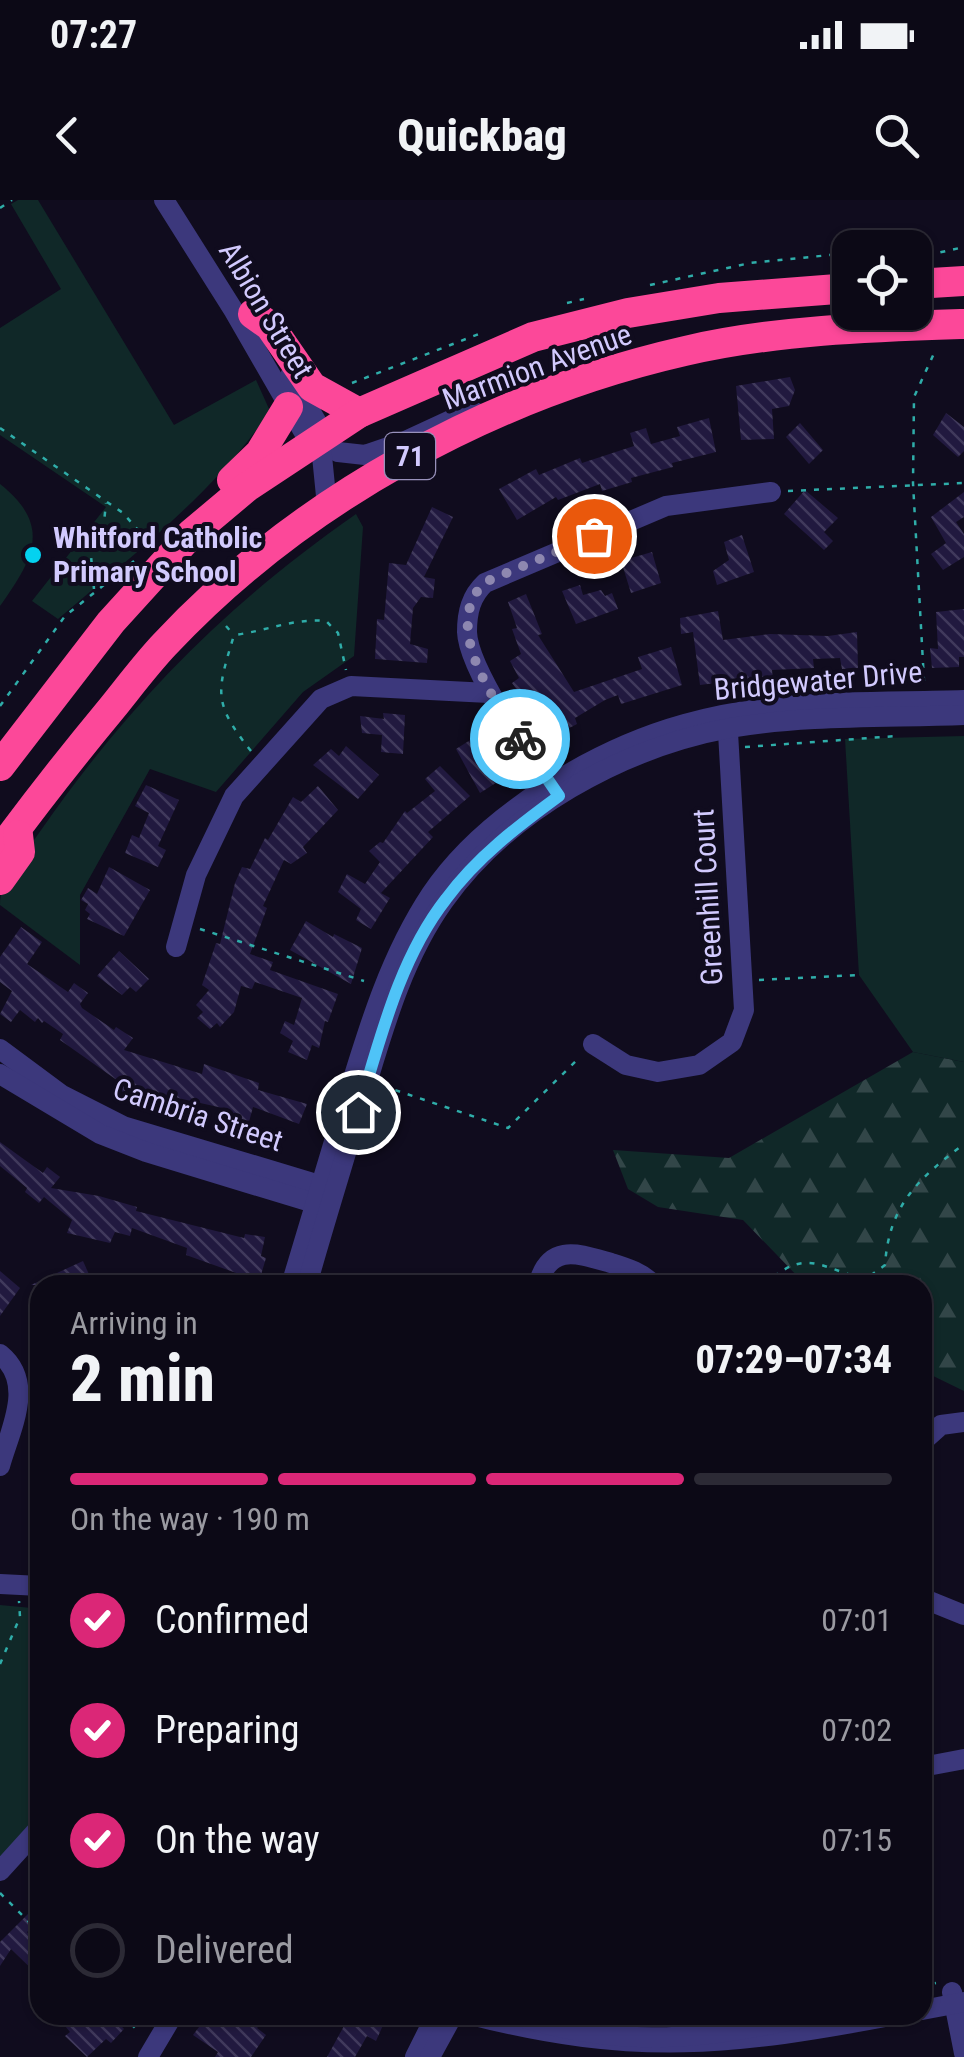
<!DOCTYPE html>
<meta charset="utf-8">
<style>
body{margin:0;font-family:"Roboto Condensed",sans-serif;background:#1a1723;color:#f1f3f6;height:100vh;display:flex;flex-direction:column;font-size:38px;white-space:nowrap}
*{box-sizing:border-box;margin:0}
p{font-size:32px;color:#9a9aa1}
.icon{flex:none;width:55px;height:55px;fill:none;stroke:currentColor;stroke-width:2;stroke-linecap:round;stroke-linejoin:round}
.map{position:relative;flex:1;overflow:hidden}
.sheet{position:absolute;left:30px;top:1075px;width:902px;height:750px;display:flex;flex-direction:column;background:#0c0916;border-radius:30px;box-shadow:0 2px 8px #0004,0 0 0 2px #2c2a35}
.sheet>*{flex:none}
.buttons{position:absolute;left:832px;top:30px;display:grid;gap:20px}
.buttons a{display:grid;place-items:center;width:100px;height:100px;border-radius:20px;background:#0c0916;box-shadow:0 2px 8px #0004,0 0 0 2px #2c2a35;font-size:50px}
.pin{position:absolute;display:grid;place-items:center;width:85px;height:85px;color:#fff;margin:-42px;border:5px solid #fff;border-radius:50%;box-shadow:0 2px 10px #0007}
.courier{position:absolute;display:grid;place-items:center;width:100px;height:100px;margin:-50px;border:8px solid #4fc3f7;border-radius:50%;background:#fff;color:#222;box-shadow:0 2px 12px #0007}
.summary em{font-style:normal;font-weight:800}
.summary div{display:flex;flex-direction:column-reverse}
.summary{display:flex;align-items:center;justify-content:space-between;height:170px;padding:0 40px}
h1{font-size:65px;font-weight:800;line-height:75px}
.bar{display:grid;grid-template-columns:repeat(4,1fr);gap:15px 10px;align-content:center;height:120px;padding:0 40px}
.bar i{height:12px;border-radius:8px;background:#2c2a35}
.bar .selected{background:#db2777}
.bar p{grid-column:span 4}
ol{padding:0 40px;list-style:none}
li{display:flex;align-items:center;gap:30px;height:110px}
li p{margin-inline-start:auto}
li .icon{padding:10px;border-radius:50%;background:#db2777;color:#fff;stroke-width:4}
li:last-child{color:#9a9aa1}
li i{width:55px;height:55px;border:5px solid #2c2a35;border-radius:50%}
.status{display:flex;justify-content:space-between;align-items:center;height:70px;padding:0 50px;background:#0c0916;direction:ltr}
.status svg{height:28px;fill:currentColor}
header{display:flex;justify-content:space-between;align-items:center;height:130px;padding:0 40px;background:#0c0916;font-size:45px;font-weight:800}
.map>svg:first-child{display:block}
.forest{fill:url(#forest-firs)}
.green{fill:#102828}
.building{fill:url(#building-back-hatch)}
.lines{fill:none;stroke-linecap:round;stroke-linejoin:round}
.path{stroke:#2fada9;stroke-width:2.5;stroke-dasharray:5 8;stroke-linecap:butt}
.minor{stroke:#3c387c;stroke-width:20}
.highway{stroke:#fc4899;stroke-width:30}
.done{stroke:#8e88b0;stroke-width:10;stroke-dasharray:0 18}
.route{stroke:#4fc3f7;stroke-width:12}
.poi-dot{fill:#04d2f0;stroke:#100c1e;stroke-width:4}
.labels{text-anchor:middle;stroke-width:8;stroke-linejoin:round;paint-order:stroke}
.shield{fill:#100c1e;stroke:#9891bb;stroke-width:2.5}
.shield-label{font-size:28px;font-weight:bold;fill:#d2cafe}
.street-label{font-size:30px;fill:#d2cafe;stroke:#100c1e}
.poi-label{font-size:30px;font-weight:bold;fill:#d2cafe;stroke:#100c1e;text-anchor:start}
</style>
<div class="status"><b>07:27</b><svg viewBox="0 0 49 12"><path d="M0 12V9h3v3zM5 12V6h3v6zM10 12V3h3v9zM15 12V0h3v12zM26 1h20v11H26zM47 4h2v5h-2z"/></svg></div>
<header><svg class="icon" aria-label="back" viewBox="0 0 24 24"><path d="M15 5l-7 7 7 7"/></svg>Quickbag<svg class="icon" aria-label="search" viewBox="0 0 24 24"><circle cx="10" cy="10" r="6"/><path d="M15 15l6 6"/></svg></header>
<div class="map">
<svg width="964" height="1857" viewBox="0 0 964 1857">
<defs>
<pattern id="forest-firs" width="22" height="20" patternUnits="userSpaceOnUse" patternTransform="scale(2.5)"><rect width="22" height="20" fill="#102828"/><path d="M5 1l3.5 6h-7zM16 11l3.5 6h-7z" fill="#324648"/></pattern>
<pattern id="building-back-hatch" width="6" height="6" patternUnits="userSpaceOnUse" patternTransform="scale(2.5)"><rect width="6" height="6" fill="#21193f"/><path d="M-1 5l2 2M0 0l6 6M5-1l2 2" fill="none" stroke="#40395c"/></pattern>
</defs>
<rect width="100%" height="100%" fill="#100c1e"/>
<path class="forest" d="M913,852L964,862V1191L923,1171L922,1085H806L743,1020L658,1007L628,989L613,950L729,958Z"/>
<g class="green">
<path d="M18,0H38L174,225L256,180L270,211C214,293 133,355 58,419L32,401L106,307L0,235V128L61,89L11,4Z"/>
<path d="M0,284C53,326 33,359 0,406Z"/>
<path d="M356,314L363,327L354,456L303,492L216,592L150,569L80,695V765L0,705C0,678 23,655 39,633C128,504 228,403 356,314Z"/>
<path d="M964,536V862L913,852L859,775L845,539Z"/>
<path d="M0,1405L32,1408L29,1506L40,1542V1613L0,1658Z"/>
</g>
<g class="building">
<path d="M790,177L795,190L789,206L772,209L774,239L741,240L736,186Z"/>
<path d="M946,213L964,227V251L958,257L933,235Z"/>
<path d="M709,218L716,252L672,263L673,267L631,278L632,282L602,291L600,284L558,300L556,297L517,320L499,289L536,269L539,275L580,258L582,263L634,246L630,233L646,228L651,244L680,236L677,227Z"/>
<path d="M800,223L823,250L809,264L786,237Z"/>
<path d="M805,290L838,318L824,332L833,341L824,350L784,314Z"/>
<path d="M964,292V317L956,322L964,334V357L943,370L931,354L946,343L931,317Z"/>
<path d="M432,307L453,317L424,377L435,379L433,398L421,397L413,408L410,444L428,449L427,463L375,459L377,419L384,420L389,363L406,365Z"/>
<path d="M742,335L754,372L717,385L713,371L729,360L724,342Z"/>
<path d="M652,352L661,383L631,393L621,361Z"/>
<path d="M580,385L583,395L601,390L605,396L612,393L618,409L576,424L562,391Z"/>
<path d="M526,394L542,434L538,435L574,492L642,469L638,457L671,447L682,485L621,504L618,495L605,500L575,518L577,524L560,533L556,527L550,532L533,497L525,502L512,483L519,478L510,461L521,454L512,429L517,428L508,402Z"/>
<path d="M964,409V457H959V467L932,468L930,448L938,449L936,412Z"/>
<path d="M718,411L723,440L770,434L828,436L857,432L858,468L842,469L840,458L813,459L814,468L772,470L773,481L740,486V480L700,485L693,432L681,434L680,418Z"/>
<path d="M383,513L405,515L403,554L381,552L382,535L362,533L360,516L384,519Z"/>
<path d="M483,532L510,574L480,593L456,549Z"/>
<path d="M346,546L379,575L358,599L313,565L331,549L339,556Z"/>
<path d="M440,566L470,596L428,632L433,637L381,693L390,698L371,729L356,720L361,709L338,692L347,674L365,684L380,662L369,651L380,642L383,643L405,611L407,613L435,591L425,579Z"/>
<path d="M146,585L179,600L158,646L166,650L158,667L125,653L132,635L139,638L149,613L135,606Z"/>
<path d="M318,586L338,610L303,647L307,653L291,664L284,660L263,706L267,708L250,754L273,762L270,770L338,794L328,822L325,821L319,848L312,845L307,860L288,852L293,841L280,833L285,821L294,825L302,798L255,782L252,789L241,786L234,812L220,827L217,823L210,829L197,818L203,812L196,805L209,790L202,785L216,743L220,744L235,683L242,667L250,669L265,638L268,640L293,597L301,602Z"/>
<path d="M109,667L150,690L124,736L87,719L90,714L85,710L88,704L81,700L88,688L97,694Z"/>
<path d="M306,721L333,737L334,734L362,748L351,784L290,750Z"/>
<path d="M21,727L42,742L27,764L68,792L74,783L88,793L80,804L82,808L114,830L116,827L133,838L124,850L202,874L204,864L259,883L258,890L307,904L299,924L253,907L246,933L223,924L227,909L169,896L166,907L118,890L121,883L60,840L63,834L44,821L42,823L38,818L35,822L20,810L11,822L0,814L12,791L0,782V757Z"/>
<path d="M119,751L149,779L136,792L130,787L122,795L97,776Z"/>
<path d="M0,942L43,973L47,967L60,977L51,988L99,996L137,1007L136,1011L244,1038L245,1034L265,1037L261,1056L266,1058L258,1085L238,1079L239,1074L186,1055L187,1048L132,1028L130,1036L115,1032L110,1043L67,1033L72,1020L44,997L39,1003L25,992L27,988L0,966Z"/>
<path d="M83,1061L92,1081L83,1085H31Z"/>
<path d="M0,1071L20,1088L0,1116Z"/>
<path d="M40,1702V1722L27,1732L40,1746V1777L11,1749L0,1766V1742Z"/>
<path d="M56,1815H111L124,1829L111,1843L106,1839L87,1857L65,1836L70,1832Z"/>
<path d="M208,1815H268L257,1828L266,1835L251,1857H215L218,1852L193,1835Z"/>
<path d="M350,1815H371L384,1823L376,1841L367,1836L355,1857H327Z"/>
</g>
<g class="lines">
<g class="path">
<path d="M0,8L12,0"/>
<path d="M915,58L964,47"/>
<path d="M650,85L750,63L850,53"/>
<path d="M567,103L584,99"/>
<path d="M352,183L484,132"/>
<path d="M0,228L123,313L145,338"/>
<path d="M788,291L964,283"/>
<path d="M94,389L90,345L103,332L106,303"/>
<path d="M226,426L233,434"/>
<path d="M924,481L913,283L914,197L936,149"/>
<path d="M0,506L65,416L134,361"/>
<path d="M745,547L897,536"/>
<path d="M251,551C212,502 217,492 234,435C267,431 293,418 326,421L338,433L346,470"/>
<path d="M200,729L364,781"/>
<path d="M759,780L859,775"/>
<path d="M383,886L508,928L579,858"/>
<path d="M764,1085C807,1046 818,1068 866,1079L885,1065C889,1005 918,979 964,944"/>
<path d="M0,1464L20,1417L19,1401"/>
<path d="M0,1693L40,1733"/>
<path d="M922,1785L936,1783"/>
<path d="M122,1815L139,1832"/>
</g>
<g class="minor">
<path d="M164,0L234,111L306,236L338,252L365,255L403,242L470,211L475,212"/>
<path d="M290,176L319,226L327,306"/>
<path d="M558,594C533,565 468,468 467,432C467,412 471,396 485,383L666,306L771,292"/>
<path d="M176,747L196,675L234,596L321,499L351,486L489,493"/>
<path d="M593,844L626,865L658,872L699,865L732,842L744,810L727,515"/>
<path d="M0,849L62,895L123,926L333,989"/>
<path d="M0,874L100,934L146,952L327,1007"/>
<path d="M291,1085C308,1029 324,974 341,918C365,840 386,762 431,694C484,615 595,549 685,524C774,498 872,503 964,500"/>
<path d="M307,1085C324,1024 343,964 361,903C382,834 401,761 444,701C508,611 622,548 730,528C806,515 886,518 964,515"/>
<path d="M538,1085C549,1042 579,1054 611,1063C627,1068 641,1072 654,1085"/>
<path d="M0,1154C36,1183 10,1230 0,1266"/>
<path d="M922,1242L941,1225L964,1222"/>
<path d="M0,1384L40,1386"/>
<path d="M922,1398L964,1415"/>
<path d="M922,1567L964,1559"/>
<path d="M0,1671L40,1627"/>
<path d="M952,1792L964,1853"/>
<path d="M922,1810L964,1802"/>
<path d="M471,1815C635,1857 732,1846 896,1815"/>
<path d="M514,1815C628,1851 705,1838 819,1815"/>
<path d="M148,1857L173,1815"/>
<path d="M415,1857L436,1815"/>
<path d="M430,1857L453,1815"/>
</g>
<g class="highway">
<path d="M915,84L964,81"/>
<path d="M253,114L270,126L312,187L359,213"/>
<path d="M232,280L260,253L288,207"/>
<path d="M0,566L111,422L191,334L247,287L359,213L533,137L628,113L719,98L850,88"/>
<path d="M0,651C36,602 73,555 112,508C129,487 146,464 165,444C301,299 492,195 685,151C775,130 873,127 964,124"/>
<path d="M0,680L20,652L18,635"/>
</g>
</g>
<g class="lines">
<path class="done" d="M520,539C494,499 440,426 485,382L594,336"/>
<path class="route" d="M358,912C380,840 399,759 446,699C477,657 518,626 559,596L520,539"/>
</g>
<circle class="poi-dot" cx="33" cy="355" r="10"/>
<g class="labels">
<rect class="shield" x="385" y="233" width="50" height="46" rx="8"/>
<g class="shield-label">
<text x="410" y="266">71</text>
</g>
<g class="street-label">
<text transform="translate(266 110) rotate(59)" y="10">Albion Street</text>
<text transform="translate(537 167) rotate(-20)" y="10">Marmion Avenue</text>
<text transform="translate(818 481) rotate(-5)" y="10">Bridgewater Drive</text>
<text transform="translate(708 697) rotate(-93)" y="10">Greenhill Court</text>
<text transform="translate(198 915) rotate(18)" y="10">Cambria Street</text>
</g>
<g class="poi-label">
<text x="53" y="348">Whitford Catholic<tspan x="53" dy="34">Primary School</tspan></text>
</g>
</g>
</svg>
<div class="buttons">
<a><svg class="icon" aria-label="locate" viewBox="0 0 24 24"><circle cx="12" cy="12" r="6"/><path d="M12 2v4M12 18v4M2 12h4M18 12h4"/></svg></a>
</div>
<div class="pin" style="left:594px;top:336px;background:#ea580c"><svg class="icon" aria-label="bag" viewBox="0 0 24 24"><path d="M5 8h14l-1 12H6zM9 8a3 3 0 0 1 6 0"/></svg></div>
<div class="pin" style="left:358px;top:912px;background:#1f2937"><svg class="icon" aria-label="home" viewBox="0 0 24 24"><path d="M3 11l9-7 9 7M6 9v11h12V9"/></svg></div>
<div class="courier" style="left:520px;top:539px"><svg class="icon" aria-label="bike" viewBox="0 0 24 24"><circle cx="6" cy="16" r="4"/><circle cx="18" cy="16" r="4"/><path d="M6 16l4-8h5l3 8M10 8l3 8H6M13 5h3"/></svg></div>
<section class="sheet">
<div class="summary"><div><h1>2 min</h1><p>Arriving in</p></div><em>07:29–07:34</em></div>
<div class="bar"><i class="selected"></i><i class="selected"></i><i class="selected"></i><i></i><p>On the way · 190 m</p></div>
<ol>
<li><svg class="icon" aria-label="check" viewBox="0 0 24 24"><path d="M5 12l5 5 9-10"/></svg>Confirmed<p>07:01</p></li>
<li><svg class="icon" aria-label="check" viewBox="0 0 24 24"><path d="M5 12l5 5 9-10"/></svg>Preparing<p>07:02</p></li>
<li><svg class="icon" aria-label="check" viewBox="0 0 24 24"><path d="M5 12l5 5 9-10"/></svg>On the way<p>07:15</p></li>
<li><i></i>Delivered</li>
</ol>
</section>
</div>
